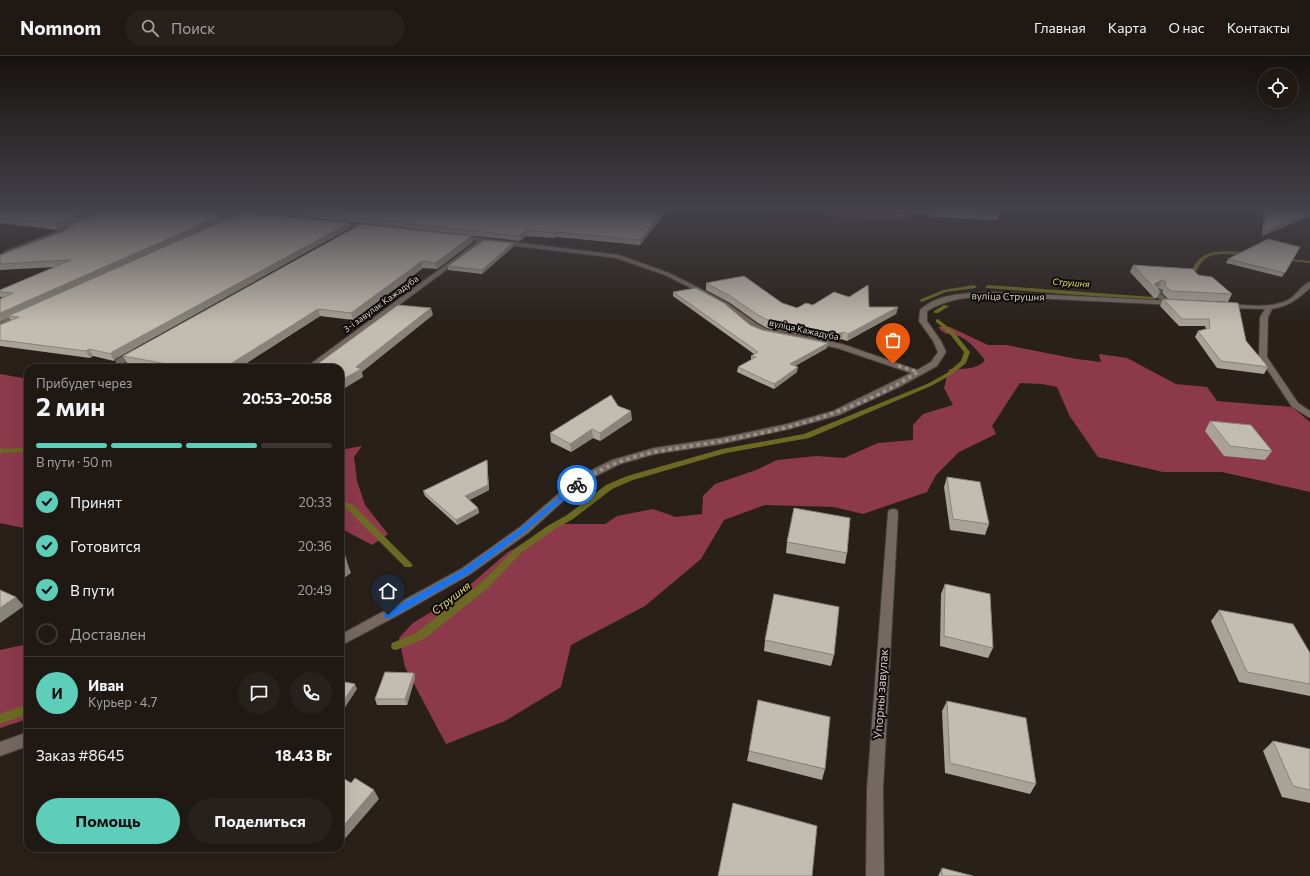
<!DOCTYPE html>
<html lang="ru">
<meta charset="utf-8">
<style>
body{margin:0;font-family:Commissioner,sans-serif;background:#27211c;color:#f1f3f6;height:100vh;display:flex;flex-direction:column;font-size:15px;white-space:nowrap}
*{box-sizing:border-box;margin:0}
p{font-size:13px;color:#a1a0a0}
.icon{flex:none;width:22px;height:22px;fill:none;stroke:currentColor;stroke-width:2;stroke-linecap:round;stroke-linejoin:round}
.map{position:relative;flex:1;overflow:hidden}
.details{position:absolute;left:24px;top:308px;width:320px;height:488px;display:flex;flex-direction:column;background:#1f1813;border-radius:12px;box-shadow:0 4px 16px #0002,0 0 0 1px #3c3733}
.details>*{flex:none}
.controls{position:absolute;left:1258px;top:12px;display:grid;gap:8px}
.controls a{display:grid;place-items:center;width:40px;height:40px;border-radius:50%;background:#1f1813;box-shadow:0 4px 16px #0002,0 0 0 1px #3c3733;font-size:20px}
.pin{position:absolute;display:grid;place-items:center;width:34px;height:34px;color:#fff;margin:-41px -17px;border-radius:50% 50% 50% 0;rotate:-45deg;box-shadow:0 0 4px #0007}
.pin .icon{rotate:45deg}
.courier{position:absolute;display:grid;place-items:center;width:40px;height:40px;margin:-20px;border:3px solid #1a73e8;border-radius:50%;background:#fff;color:#222;box-shadow:0 1px 5px #0007}
.overview em{font-style:normal;font-weight:700}
.overview div{display:flex;flex-direction:column-reverse}
.overview{display:flex;align-items:center;justify-content:space-between;height:68px;padding:0 12px}
h1{font-size:26px;font-weight:700;line-height:30px}
.bar{display:grid;grid-template-columns:repeat(4,1fr);gap:6px 4px;align-content:center;height:48px;padding:0 12px}
.bar i{height:5px;border-radius:3px;background:#3c3733}
.bar .selected{background:#5cceba}
.bar p{grid-column:span 4}
.line{display:flex;align-items:center;gap:10px;padding:0 12px;border-top:1px solid #3c3733}
.line div{flex:1}
.round{display:grid;place-items:center;flex:none;width:42px;height:42px;border-radius:21px;background:#27211c}
ol{padding:0 12px;list-style:none}
li{display:flex;align-items:center;gap:12px;height:44px}
li p{margin-inline-start:auto}
li .icon{padding:4px;border-radius:50%;background:#5cceba;color:#111;stroke-width:4}
li:last-child{color:#a1a0a0}
li i{width:22px;height:22px;border:2px solid #3c3733;border-radius:50%}
.primary-button{display:flex;gap:8px;margin-top:auto;padding:8px 12px}
.primary-button a{flex:1;height:46px;border-radius:24px;background:#5cceba;color:#111;font-size:16px;font-weight:700;line-height:46px;text-align:center}
.primary-button a+a{background:#27211c;color:#f1f3f6}
header{display:flex;align-items:center;gap:24px;box-sizing:border-box;height:56px;padding:0 20px;background:#1f1813;border-bottom:1px solid #3c3733}
header strong{font-size:19px}
nav{display:flex;gap:22px;margin-inline-start:auto;font-size:14px}
.search{width:280px;height:36px;background:#27211c;display:flex;align-items:center;gap:10px;box-sizing:border-box;padding:0 14px;border-radius:22px;color:#a1a0a0;font-size:15px}
.map>svg:first-child{display:block}
.forest{fill:#8c394c}
.lines{fill:none;stroke-linecap:round;stroke-linejoin:round}
.stream{fill:#6c6922;fill-rule:evenodd}
.lane-casing{stroke:#453d38;stroke-width:2}
.street-casing{stroke:#453d38;stroke-width:2}
.lane{fill:#746860;fill-rule:evenodd}
.street{fill:#746860;fill-rule:evenodd}
.wall{fill:#a8a297}
.shaded-wall{fill:#88847b}
.building{fill:#c3bcb0;stroke:#88847b}
.route{fill:#1a73e8}
.done{stroke:#99928d;stroke-width:4;stroke-dasharray:0 7.2}
.labels{text-anchor:middle;stroke-width:4;stroke-linejoin:round;paint-order:stroke}
.far-water-label{font-size:9px;font-style:italic;fill:#e7e167;stroke:#0f0b08}
.far-street-label{font-size:9px;fill:#d6d0cb;stroke:#0f0b08}
.street-label{font-size:10px;fill:#d6d0cb;stroke:#0f0b08}
.water-label{font-size:11px;font-style:italic;fill:#e7e167;stroke:#0f0b08}
.near-street-label{font-size:12px;fill:#d6d0cb;stroke:#0f0b08}
</style>
<header>
<strong>Nomnom</strong>
<div class="search"><svg class="icon" aria-label="search" viewBox="0 0 24 24"><circle cx="10" cy="10" r="6"/><path d="M15 15l6 6"/></svg>Поиск</div>
<nav><a>Главная</a><a>Карта</a><a>О нас</a><a>Контакты</a></nav>
</header>
<div class="map">
<svg width="1310" height="820" viewBox="0 0 1310 820">
<rect width="100%" height="100%" fill="#292019"/>
<g class="forest">
<path d="M938,271H950L988,289H1006L1077,303L1101,306L1099,298L1127,302L1176,328L1207,331L1217,345L1292,351L1310,366V436L1222,416H1163L1098,401L1069,359L1057,331L1042,328L1020,327L992,370L996,378L959,396L936,419L927,436L863,458L834,451L765,449L724,464L701,503L645,550L571,589L561,631L505,665L446,688L405,611L399,582L413,567L457,540L508,496L562,468H605L617,460L653,453L676,461L702,458L703,440L715,428L756,414L777,404L816,400L844,402L878,387L913,384V369L923,358L953,349L944,332L949,313C961,313 978,314 985,304C979,297 971,287 963,282C953,276 946,282 938,271Z"/>
<path d="M0,318L28,323V473L0,467Z"/>
<path d="M362,390L354,401L357,425L365,449L388,478L372,489L340,472V394Z"/>
<path d="M28,588V663L0,672V594Z"/>
</g>
<g class="lines">
<g class="stream">
<path d="M1214,196C1225,195 1242,194 1251,199L1249,200C1236,199 1213,194 1203,205C1198,210 1195,218 1192,224H1188L1187,223C1194,209 1198,199 1214,196Z"/>
<path d="M1280,202L1310,205V207L1282,204H1280Z"/>
<path d="M974,229L977,231L976,232L946,236L922,246L919,244L943,234Z"/>
<path d="M988,229L1153,241L1156,243L1153,245L986,232L985,231Z"/>
<path d="M944,249L949,250L938,257H934V255Z"/>
<path d="M938,263L953,275L970,296L966,307L951,319L931,330L809,382L726,397L633,424L612,433L573,463L555,473L522,496L488,532L424,583L396,594L392,593L391,590L392,587L416,577L482,526L516,492L549,469L567,459L606,429L627,420L722,393L804,378L927,328L947,317L961,305L964,296L949,277L936,266V264Z"/>
<path d="M0,391L4,393L26,392L28,393V398L22,396L0,397Z"/>
<path d="M340,445L352,448L413,509L411,511H405L346,452L340,451Z"/>
<path d="M28,648V658L0,668V658Z"/>
</g>
<g class="lane-casing">
<g id="lane">
<path d="M829,154H835L842,157L907,158L910,160L907,162L841,161Z"/>
<path d="M1159,233L1162,235L1160,237L1170,247L1169,248H1165L1152,236Z"/>
</g>
</g>
<g class="street-casing">
<g id="street">
<path d="M197,154H214L252,158L255,160L252,162Z"/>
<path d="M81,166L84,168L83,169L8,197L3,196Z"/>
<path d="M336,166L370,169L373,171L370,173L334,169V167Z"/>
<path d="M459,179L619,199L669,217L701,233L729,248L757,268L767,273L842,288L917,314L931,306L938,296L933,285L919,265L920,254C937,237 969,237 991,236L1175,245L1178,247L1175,249L991,240C968,241 947,243 927,255V265L941,285L946,296L937,310L899,331L839,359L789,373L721,388L655,398L620,408L594,421L572,437L528,477L469,519L404,556L340,590V579L461,513L520,471L564,433L586,417L612,404L654,392L721,382L787,368L833,355L911,317L837,292L762,277L751,272L725,250L697,235L665,219L616,202L484,186L314,312H305L478,185L457,182L456,181Z"/>
<path d="M1310,226V232C1298,243 1289,250 1272,253L1268,261L1267,301L1298,347L1310,355V362L1292,351L1259,301L1260,261L1265,253L1227,252L1223,250L1227,248C1247,249 1270,253 1288,244C1297,239 1301,229 1310,226Z"/>
<path d="M19,256H25L26,258L0,270V265Z"/>
<path d="M133,294H136L140,296L122,308H116V304Z"/>
<path d="M893,453L897,454L898,457L883,733L884,820H866L867,733L888,457L889,454Z"/>
<path d="M28,676V690L0,700V686Z"/>
</g>
</g>
<use href="#lane" class="lane"/>
<use href="#street" class="street"/>
</g>
<g class="wall">
<path d="M0,154L232,160L118,211L350,172L115,303L114,305L93,300L90,302L0,290V269L11,264L9,261L0,265L4,242L0,241V234L56,211L0,214V199L68,174L67,170L57,174L0,167Z"/>
<path d="M234,154H666V156L640,189L557,181L555,182L526,180L520,185L361,167Z"/>
<path d="M889,154H999L1000,156L997,164L930,161L928,158L891,156Z"/>
<path d="M1264,154H1310V160L1262,180Z"/>
<path d="M473,186L437,213L423,212L353,264L320,260L239,312H153L127,307L123,300Z"/>
<path d="M513,187V191L482,218L448,214V210Z"/>
<path d="M1300,191L1282,221L1226,207L1228,203Z"/>
<path d="M1133,209L1198,219L1232,238L1228,246L1168,243L1162,237L1163,234L1158,232H1157L1160,235L1157,242H1154L1130,216Z"/>
<path d="M706,227L782,247L797,252L813,249L869,251H898L896,258L847,285L841,283L837,286L767,272L758,267L730,247L706,234Z"/>
<path d="M673,236L762,274L828,287L827,292L795,310L797,316L774,333L737,316L738,311L751,304V300L754,298L673,240Z"/>
<path d="M1163,243L1238,247L1246,285L1268,311L1264,318L1217,312L1195,281L1198,275L1206,273L1205,270H1179L1160,250Z"/>
<path d="M618,350L632,364L600,385L593,382L571,396L551,386L550,377Z"/>
<path d="M1210,365L1272,395L1265,404L1224,400L1205,375Z"/>
<path d="M487,404L489,434L469,444L478,452L479,457L457,469L425,440L423,435Z"/>
<path d="M947,421L989,468L985,479L950,474L944,431Z"/>
<path d="M787,486L847,497L845,508L786,497Z"/>
<path d="M945,528L993,592L988,602L940,590L941,538Z"/>
<path d="M1219,554L1310,597V640L1239,626L1211,565Z"/>
<path d="M765,584L834,599L831,610L764,595Z"/>
<path d="M414,617L415,622L407,649H377L375,643Z"/>
<path d="M947,645L1036,728L1030,738L945,717L942,655Z"/>
<path d="M1273,685L1310,693V747L1282,741L1263,695Z"/>
<path d="M749,695L825,713L822,724L747,705Z"/>
<path d="M942,812L973,820H938Z"/>
</g>
<g class="shaded-wall">
<path d="M92,154H107L57,174L55,168Z"/>
<path d="M664,154H666V156L640,189V184Z"/>
<path d="M231,155L232,160L10,260H8L9,261L0,265V257Z"/>
<path d="M1310,157V160L1262,180L1265,175Z"/>
<path d="M349,167L350,172L115,303L114,305L111,298L112,296Z"/>
<path d="M526,174V180L520,185L519,180Z"/>
<path d="M557,176V181L555,182V177Z"/>
<path d="M472,180L473,186L437,213L435,207Z"/>
<path d="M513,187V191L482,218V214Z"/>
<path d="M422,205L423,212L353,264L351,257Z"/>
<path d="M1162,224L1158,232L1155,233L1154,228Z"/>
<path d="M898,251L896,258L847,285L848,278Z"/>
<path d="M431,252L433,259L362,316L363,321L340,335V325L356,311Z"/>
<path d="M318,253L320,260L239,312H224Z"/>
<path d="M843,276L841,283L837,286L838,278Z"/>
<path d="M828,287L827,292L790,313V308Z"/>
<path d="M89,293L93,300L90,302L86,295Z"/>
<path d="M798,311L797,316L774,333V328Z"/>
<path d="M631,355L632,364L600,385V377Z"/>
<path d="M592,373L593,382L571,396L570,388Z"/>
<path d="M487,404L489,434L466,446L465,440Z"/>
<path d="M478,452L479,457L457,469L456,464Z"/>
<path d="M344,495L347,505L340,511V497Z"/>
<path d="M347,506L351,517L340,525V511Z"/>
<path d="M16,541L24,550L0,567V552Z"/>
<path d="M414,617L415,622L407,649L405,643Z"/>
<path d="M355,628L357,633L340,659V650Z"/>
<path d="M374,734L379,743L342,786L340,783V774Z"/>
</g>
<g class="building">
<path d="M0,154H92L55,168L0,162Z"/>
<path d="M105,154H224L231,155L0,257V243L13,237L0,236V234L71,204L0,208V199L75,171L67,170Z"/>
<path d="M283,154H664L640,184L557,176L555,177L526,174L519,180L360,162Z"/>
<path d="M970,154H999L1000,156Z"/>
<path d="M1266,154H1310V157L1265,175Z"/>
<path d="M243,156L349,167L112,296L111,298L89,293L86,295L0,284V269L19,261L8,260Z"/>
<path d="M361,168L472,180L435,207L422,205L351,257L318,253L224,312H203L167,308L123,300Z"/>
<path d="M1268,183L1300,191L1285,217L1228,203Z"/>
<path d="M484,184L513,187L482,214L448,210Z"/>
<path d="M1133,209L1193,213L1198,219L1212,221L1232,238L1171,235L1165,230L1166,226L1162,224L1154,228L1160,235H1157Z"/>
<path d="M744,220L782,247L797,252L806,247L813,249L834,236L849,241L868,229L869,251H898L848,278L843,276L838,278L768,264L758,259L730,240L706,227Z"/>
<path d="M696,232L724,247L750,269L762,274L828,287L790,308L798,311L774,328L738,311L756,301L751,300L758,296L673,236Z"/>
<path d="M1163,243L1238,247L1246,285L1268,311L1221,305L1198,275L1210,272L1209,263H1182Z"/>
<path d="M398,249L431,252L356,311L361,313L340,325V312H312Z"/>
<path d="M277,309L308,312H272Z"/>
<path d="M611,339L618,350L631,355L600,377L592,373L570,388L550,377Z"/>
<path d="M1210,365L1251,369L1272,395L1230,390Z"/>
<path d="M487,404L488,429L465,440L478,452L456,464L423,435Z"/>
<path d="M947,421L980,426L989,468L953,463Z"/>
<path d="M794,452L850,462L847,497L787,486Z"/>
<path d="M340,493L344,495L340,497Z"/>
<path d="M340,502L347,506L340,511Z"/>
<path d="M945,528L990,538L993,592L944,580Z"/>
<path d="M0,534L16,541L0,552Z"/>
<path d="M774,538L839,551L834,599L765,584Z"/>
<path d="M1219,554L1293,568L1310,597V628L1247,616Z"/>
<path d="M385,616L414,617L405,643H375Z"/>
<path d="M340,625L355,628L340,650Z"/>
<path d="M758,644L830,661L825,713L749,695Z"/>
<path d="M947,645L1026,662L1036,728L950,707Z"/>
<path d="M1273,685L1310,693V734L1293,730Z"/>
<path d="M340,720L351,727L355,722L374,734L340,774Z"/>
<path d="M733,747L817,770L812,820H718Z"/>
<path d="M942,812L973,820H942Z"/>
</g>
<linearGradient id="sky" x2="0" y2="1"><stop stop-color="#17120e"/><stop offset="0.57" stop-color="#434249"/><stop offset="1" stop-color="#434249" stop-opacity="0"/></linearGradient>
<rect width="1310" height="269" fill="url(#sky)"/>
<path class="route" d="M575,427L580,429L526,475L468,518L391,562H385L384,559L385,557L462,514L521,472Z"/>
<g class="lines">
<path class="done" d="M577,429C622,395 668,395 721,385C759,378 800,370 836,356C865,346 893,332 918,316L893,308"/>
</g>
<g class="labels">
<g class="far-water-label">
<text transform="translate(1071 227) rotate(4)" y="3">Струшня</text>
</g>
<g class="far-street-label">
<text transform="translate(381 248) rotate(-36)" y="3">3-і завулак Кажадуба</text>
<text transform="translate(804 274) rotate(12)" y="3">вуліца Кажадуба</text>
</g>
<g class="street-label">
<text transform="translate(1008 240) rotate(1)" y="4">вуліца Струшня</text>
</g>
<g class="water-label">
<text transform="translate(451 542) rotate(-38)" y="4">Струшня</text>
</g>
<g class="near-street-label">
<text transform="translate(881 638) rotate(-86)" y="4">Упорны завулак</text>
</g>
</g>
</svg>
<div class="controls">
<a><svg class="icon" aria-label="locate" viewBox="0 0 24 24"><circle cx="12" cy="12" r="6"/><path d="M12 2v4M12 18v4M2 12h4M18 12h4"/></svg></a>
</div>
<div class="pin" style="left:893px;top:308px;background:#ea580c"><svg class="icon" aria-label="bag" viewBox="0 0 24 24"><path d="M5 8h14l-1 12H6zM9 8a3 3 0 0 1 6 0"/></svg></div>
<div class="pin" style="left:388px;top:559px;background:#1f2937"><svg class="icon" aria-label="home" viewBox="0 0 24 24"><path d="M3 11l9-7 9 7M6 9v11h12V9"/></svg></div>
<div class="courier" style="left:577px;top:429px"><svg class="icon" aria-label="bike" viewBox="0 0 24 24"><circle cx="6" cy="16" r="4"/><circle cx="18" cy="16" r="4"/><path d="M6 16l4-8h5l3 8M10 8l3 8H6M13 5h3"/></svg></div>
<section class="details">
<div class="overview"><div><h1>2 мин</h1><p>Прибудет через</p></div><em>20:53–20:58</em></div>
<div class="bar"><i class="selected"></i><i class="selected"></i><i class="selected"></i><i></i><p>В пути · 50 m</p></div>
<ol>
<li><svg class="icon" aria-label="check" viewBox="0 0 24 24"><path d="M5 12l5 5 9-10"/></svg>Принят<p>20:33</p></li>
<li><svg class="icon" aria-label="check" viewBox="0 0 24 24"><path d="M5 12l5 5 9-10"/></svg>Готовится<p>20:36</p></li>
<li><svg class="icon" aria-label="check" viewBox="0 0 24 24"><path d="M5 12l5 5 9-10"/></svg>В пути<p>20:49</p></li>
<li><i></i>Доставлен</li>
</ol>
<div class="line" style="height:72px"><b class="round" style="background:#5cceba;color:#111">И</b><div><b>Иван</b><p>Курьер · 4.7</p></div><a class="round"><svg class="icon" aria-label="chat" viewBox="0 0 24 24"><path d="M4 5h16v11H9l-5 4z"/></svg></a><a class="round"><svg class="icon" aria-label="phone" viewBox="0 0 24 24"><path d="M5 4h4l2 5-3 2q2 4 5 5l2-3 5 2v4C11 20 4 13 5 4z"/></svg></a></div>
<div class="line" style="height:52px"><div>Заказ #8645</div><b>18.43 Br</b></div>
<div class="primary-button"><a>Помощь</a><a>Поделиться</a></div>
</section>
</div>
